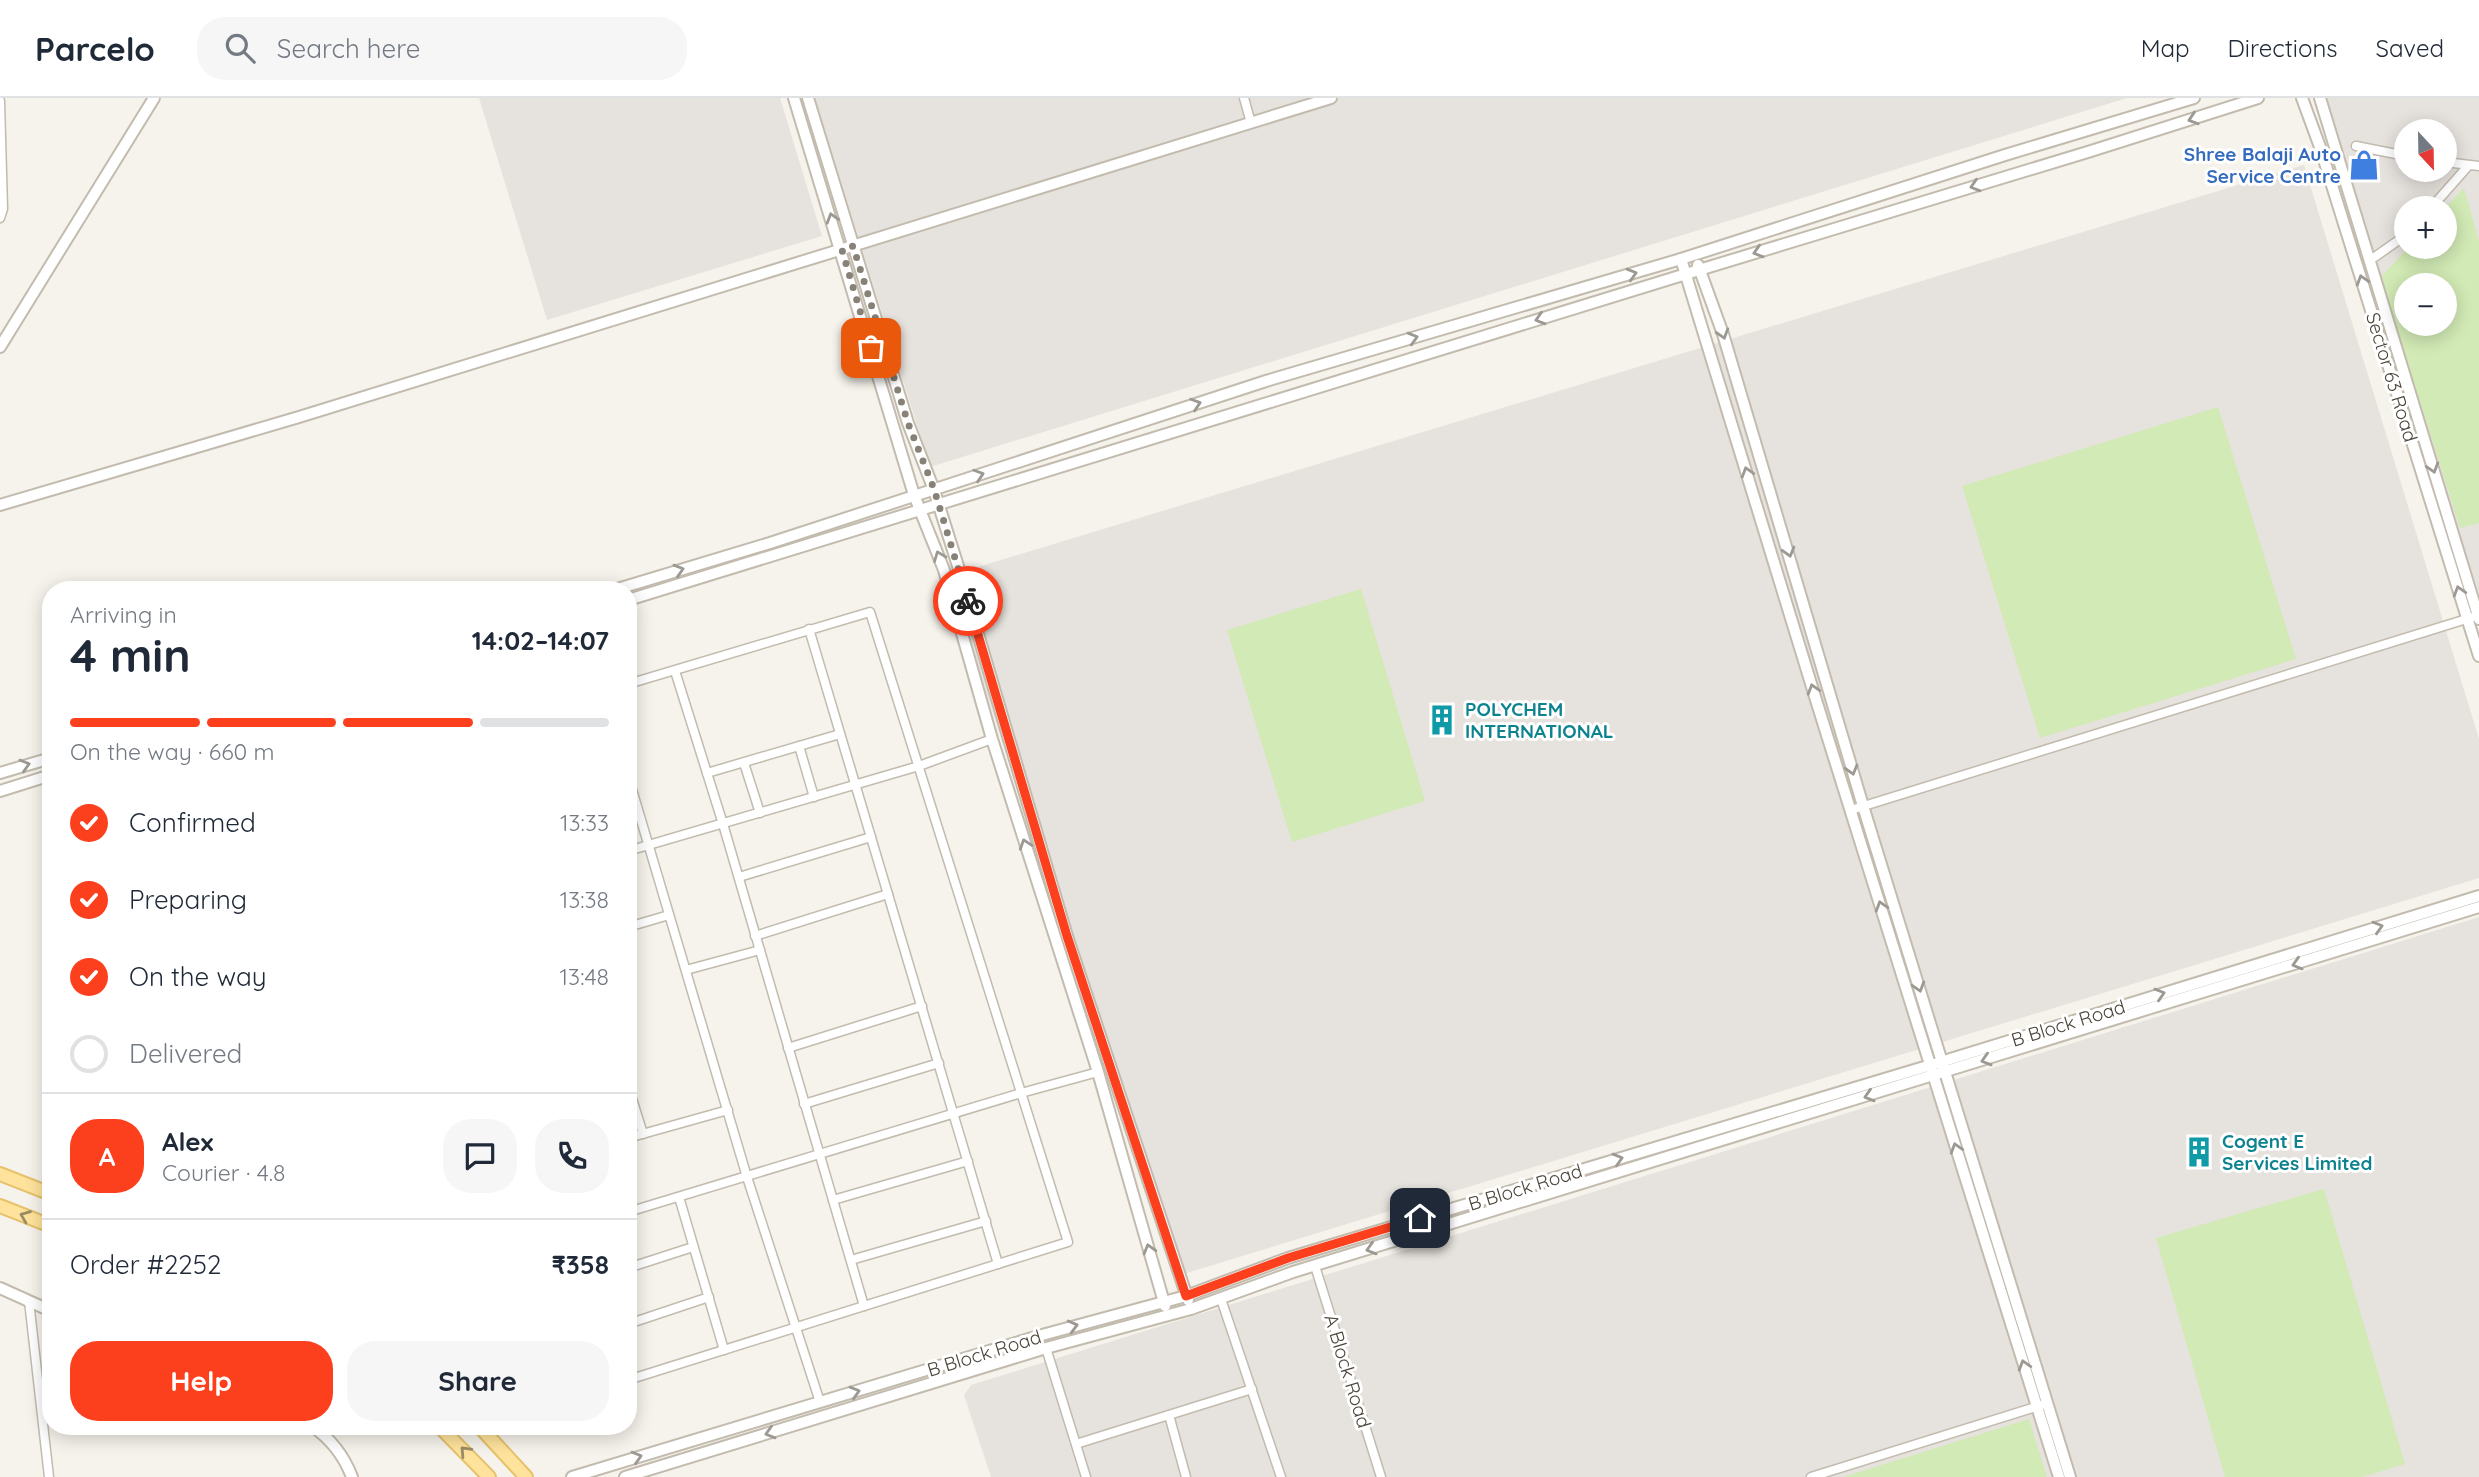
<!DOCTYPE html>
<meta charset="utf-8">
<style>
body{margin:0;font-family:Quicksand,sans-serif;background:#f6f6f7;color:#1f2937;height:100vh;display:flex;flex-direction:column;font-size:26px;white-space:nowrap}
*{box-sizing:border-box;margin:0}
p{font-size:23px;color:#747a83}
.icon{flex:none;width:38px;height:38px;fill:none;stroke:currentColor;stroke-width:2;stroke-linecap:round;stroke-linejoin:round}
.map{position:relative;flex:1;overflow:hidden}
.details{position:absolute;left:42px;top:483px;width:595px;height:854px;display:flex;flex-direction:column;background:#fff;border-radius:28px;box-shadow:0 4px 18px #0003}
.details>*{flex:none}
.needle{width:46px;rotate:158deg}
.buttons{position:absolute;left:2394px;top:21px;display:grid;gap:14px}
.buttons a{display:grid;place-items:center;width:63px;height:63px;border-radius:50%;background:#fff;box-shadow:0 4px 18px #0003;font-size:35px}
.pin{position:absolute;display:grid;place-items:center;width:60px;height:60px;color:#fff;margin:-30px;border-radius:14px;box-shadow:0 4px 10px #0006}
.courier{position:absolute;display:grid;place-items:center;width:70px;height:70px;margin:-35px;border:5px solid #fc3f1d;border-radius:50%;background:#fff;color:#222;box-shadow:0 2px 9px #0007}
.headline em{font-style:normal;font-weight:700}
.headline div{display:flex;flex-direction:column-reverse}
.headline{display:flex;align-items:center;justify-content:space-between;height:119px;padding:0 28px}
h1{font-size:46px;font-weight:700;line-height:52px}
.bar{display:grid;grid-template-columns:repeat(4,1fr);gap:10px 7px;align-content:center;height:84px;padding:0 28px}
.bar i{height:9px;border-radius:5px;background:#e0e1e3}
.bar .active{background:#fc3f1d}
.bar p{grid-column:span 4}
.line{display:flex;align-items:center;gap:18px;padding:0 28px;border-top:2px solid #e0e1e3}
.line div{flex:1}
.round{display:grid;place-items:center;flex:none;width:74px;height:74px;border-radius:28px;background:#f6f6f7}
ol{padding:0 28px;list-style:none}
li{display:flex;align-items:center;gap:21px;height:77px}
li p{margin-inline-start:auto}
li .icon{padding:7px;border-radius:50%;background:#fc3f1d;color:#fff;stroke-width:4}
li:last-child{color:#747a83}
li i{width:38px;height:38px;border:4px solid #e0e1e3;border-radius:50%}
.cta{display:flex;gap:14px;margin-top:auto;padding:14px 28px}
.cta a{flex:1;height:80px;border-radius:28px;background:#fc3f1d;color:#fff;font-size:28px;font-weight:700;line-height:80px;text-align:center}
.cta a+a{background:#f6f6f7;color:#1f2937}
header{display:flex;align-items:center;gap:42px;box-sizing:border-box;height:98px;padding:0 35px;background:#fff;border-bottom:2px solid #e0e1e3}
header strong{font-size:33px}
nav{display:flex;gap:38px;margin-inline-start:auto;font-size:24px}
.search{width:490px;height:63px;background:#f6f6f7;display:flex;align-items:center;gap:18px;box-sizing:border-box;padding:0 24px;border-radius:28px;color:#747a83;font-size:26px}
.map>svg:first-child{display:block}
.industrial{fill:#e6e2dd;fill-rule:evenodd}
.green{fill:#d2eab5;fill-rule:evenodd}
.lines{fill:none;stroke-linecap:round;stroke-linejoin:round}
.minor-casing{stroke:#c2bbae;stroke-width:11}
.tertiary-casing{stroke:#c2bbae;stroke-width:14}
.primary-casing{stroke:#e6c16a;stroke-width:16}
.minor{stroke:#fff;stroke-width:8}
.tertiary{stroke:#fff;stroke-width:10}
.primary{stroke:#ffe39c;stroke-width:12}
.oneway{stroke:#9c9892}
.oneway2{stroke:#9c8c66}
.done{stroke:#878178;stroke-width:7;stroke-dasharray:0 12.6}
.route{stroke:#fc3f1d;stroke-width:9}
.labels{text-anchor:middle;stroke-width:6;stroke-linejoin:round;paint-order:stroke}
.shop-label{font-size:19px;font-weight:bold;fill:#366cbe;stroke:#fff;text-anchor:end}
.street-label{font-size:19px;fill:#4b4439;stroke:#fff}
.culture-label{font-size:19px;font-weight:bold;fill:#0d838f;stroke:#fff;text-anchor:start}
</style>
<header>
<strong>Parcelo</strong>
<div class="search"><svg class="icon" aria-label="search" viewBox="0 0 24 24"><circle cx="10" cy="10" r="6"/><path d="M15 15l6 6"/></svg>Search here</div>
<nav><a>Map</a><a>Directions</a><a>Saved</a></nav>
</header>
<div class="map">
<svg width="2479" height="1379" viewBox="0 0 2479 1379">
<rect width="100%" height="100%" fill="#f6f3ec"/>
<g class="industrial">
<path d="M479,0H780L822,138L547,222Z"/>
<path d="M815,0H2127L930,369Z"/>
<path d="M2316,0H2479V496ZM2406,33H2445V72H2406ZM2406,110H2445V149H2406ZM2406,187H2445V226H2406Z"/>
<path d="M2304,67L2479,641V780L1177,1178L948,478Z"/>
<path d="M2479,819V1379H991L964,1297L971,1287Z"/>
</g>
<g class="green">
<path d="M2464,90L2479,143V425L2460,430L2381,179L2409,149H2445V110ZM2406,187H2445V226H2406Z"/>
<path d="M2218,309L2296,561L2040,640L1962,388Z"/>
<path d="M1361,491L1425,703L1292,744L1227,532Z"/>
<path d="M2324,1091L2405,1366L2362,1379H2225L2156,1140Z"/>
<path d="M2029,1321L2047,1379H1843Z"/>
</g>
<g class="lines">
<g class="minor-casing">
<g id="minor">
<path d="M1244,0L1251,25"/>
<path d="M0,3L3,111L0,120"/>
<path d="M2356,48L2406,58"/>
<path d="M2445,64L2479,68"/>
<path d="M2431,110L2468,68"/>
<path d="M2369,163L2406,137"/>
<path d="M809,531L998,1166"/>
<path d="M675,573L723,726L864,1208"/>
<path d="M628,586L870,514L1068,1144L628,1282"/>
<path d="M799,648L814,699"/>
<path d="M744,665L760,715"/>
<path d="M707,675L840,636"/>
<path d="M628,678L747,1079L820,1304"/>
<path d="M1851,712L2473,519"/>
<path d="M628,753L919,668L992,641"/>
<path d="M739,779L871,739"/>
<path d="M628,829L669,817"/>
<path d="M755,838L888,796"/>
<path d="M686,872L760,852"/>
<path d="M788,950L922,908"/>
<path d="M628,988L643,1036"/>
<path d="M804,1006L939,965"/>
<path d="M628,1040L728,1012"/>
<path d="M679,1099L724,1252"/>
<path d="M833,1102L968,1063"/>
<path d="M628,1114L1021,995L1098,974"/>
<path d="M851,1162L986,1123"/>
<path d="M1315,1168L1381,1379"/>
<path d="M628,1170L693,1149"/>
<path d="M1221,1201L1281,1379"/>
<path d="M29,1203L49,1379"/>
<path d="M628,1226L709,1199"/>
<path d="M1046,1250L1086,1379"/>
<path d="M1169,1317L1186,1379"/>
<path d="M1076,1346L1252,1291"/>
<path d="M1811,1379L2042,1307"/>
</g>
</g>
<g class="tertiary-casing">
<g id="tertiary">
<path d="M794,0L914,397L944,472L992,641L1098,974L1165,1208"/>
<path d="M808,0L908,325L934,392L958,468L1067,838L1188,1202"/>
<path d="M2302,0L2320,49L2479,558"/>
<path d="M2320,0L2479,521"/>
<path d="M1681,161L1816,602L2059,1379"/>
<path d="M1698,167L1723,236L1863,708L2070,1379"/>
<path d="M0,249L154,0"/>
<path d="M0,407L299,319L1331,0"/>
<path d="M614,492L770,445L1266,283L1681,161L2005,57L2194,0"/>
<path d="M628,502L1699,172L2091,53L2258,0"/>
<path d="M0,675L51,660"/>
<path d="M0,693L51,677"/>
<path d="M0,1190L51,1213"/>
<path d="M312,1328C331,1341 344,1358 352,1379"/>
<path d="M572,1379L1042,1237L1186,1198L1288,1160L1931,967L2479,798"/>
<path d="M625,1379L1046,1250L1191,1211L1293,1174L2479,809"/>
</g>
</g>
<g class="primary-casing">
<g id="primary">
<path d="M0,1076L51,1096"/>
<path d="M0,1108L51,1128"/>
<path d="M439,1328L489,1379"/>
<path d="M479,1328L526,1379"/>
</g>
</g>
<use href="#minor" class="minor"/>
<use href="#tertiary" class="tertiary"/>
<use href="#primary" class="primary"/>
</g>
<defs><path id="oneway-chevron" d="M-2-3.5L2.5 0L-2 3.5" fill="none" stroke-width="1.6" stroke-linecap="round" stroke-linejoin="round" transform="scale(1.75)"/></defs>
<g class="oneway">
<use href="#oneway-chevron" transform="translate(2193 21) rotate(162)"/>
<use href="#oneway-chevron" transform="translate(1975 88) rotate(163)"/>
<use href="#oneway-chevron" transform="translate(832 120) rotate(-107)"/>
<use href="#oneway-chevron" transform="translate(1758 154) rotate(163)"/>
<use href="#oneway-chevron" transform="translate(1632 176) rotate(-16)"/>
<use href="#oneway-chevron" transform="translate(2362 182) rotate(-107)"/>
<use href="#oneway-chevron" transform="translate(1540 221) rotate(163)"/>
<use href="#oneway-chevron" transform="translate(1723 236) rotate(73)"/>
<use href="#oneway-chevron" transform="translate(1413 240) rotate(-16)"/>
<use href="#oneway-chevron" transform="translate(1196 306) rotate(-18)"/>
<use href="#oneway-chevron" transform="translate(2433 370) rotate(73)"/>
<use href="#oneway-chevron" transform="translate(1747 374) rotate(-107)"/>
<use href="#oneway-chevron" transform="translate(979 377) rotate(-18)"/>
<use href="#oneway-chevron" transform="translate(1789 454) rotate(74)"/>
<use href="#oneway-chevron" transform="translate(939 458) rotate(-111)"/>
<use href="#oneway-chevron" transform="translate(679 472) rotate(-17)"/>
<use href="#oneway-chevron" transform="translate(2459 493) rotate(-107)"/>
<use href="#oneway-chevron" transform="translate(1813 591) rotate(-107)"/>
<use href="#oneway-chevron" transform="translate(25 667) rotate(-17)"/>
<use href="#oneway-chevron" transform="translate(1852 672) rotate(74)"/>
<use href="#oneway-chevron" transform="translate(1025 746) rotate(-108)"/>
<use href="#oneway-chevron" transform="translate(1881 808) rotate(-107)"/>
<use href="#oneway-chevron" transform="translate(2378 829) rotate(-17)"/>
<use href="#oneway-chevron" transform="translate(2297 866) rotate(163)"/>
<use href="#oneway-chevron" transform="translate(1919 889) rotate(73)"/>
<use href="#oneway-chevron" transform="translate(2160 896) rotate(-17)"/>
<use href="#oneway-chevron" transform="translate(1986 962) rotate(163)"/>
<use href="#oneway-chevron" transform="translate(1869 998) rotate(163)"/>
<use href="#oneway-chevron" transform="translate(1956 1050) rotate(-107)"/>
<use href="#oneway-chevron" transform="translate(1618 1061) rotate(-17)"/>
<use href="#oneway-chevron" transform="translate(1149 1151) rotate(-106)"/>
<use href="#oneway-chevron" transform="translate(1371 1151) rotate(163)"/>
<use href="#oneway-chevron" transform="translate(1073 1228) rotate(-15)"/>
<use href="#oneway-chevron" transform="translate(2024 1267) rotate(-107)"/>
<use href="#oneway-chevron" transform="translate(855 1294) rotate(-17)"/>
<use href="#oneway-chevron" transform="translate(770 1335) rotate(163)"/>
<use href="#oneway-chevron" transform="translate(637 1359) rotate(-17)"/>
</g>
<g class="oneway2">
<use href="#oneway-chevron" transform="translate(25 1118) rotate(-158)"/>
<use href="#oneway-chevron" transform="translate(465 1353) rotate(-133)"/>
</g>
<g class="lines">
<path class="done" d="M871,250L842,152L853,148L908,325L934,391L968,503"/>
<path class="route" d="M968,503L1067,838L1186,1198L1288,1160L1420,1120"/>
</g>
<defs>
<g id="shop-bare" transform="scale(2.415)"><path d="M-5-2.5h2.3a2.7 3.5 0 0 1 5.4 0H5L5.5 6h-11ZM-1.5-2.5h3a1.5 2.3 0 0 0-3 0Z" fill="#3f7fe0" stroke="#fff" stroke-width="2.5" paint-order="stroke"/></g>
<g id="building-bare" transform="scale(2.415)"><path d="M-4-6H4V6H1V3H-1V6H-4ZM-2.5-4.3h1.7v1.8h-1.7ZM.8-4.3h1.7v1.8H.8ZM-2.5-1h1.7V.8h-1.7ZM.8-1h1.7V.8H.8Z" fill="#0f9aa8" stroke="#fff" stroke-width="2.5" paint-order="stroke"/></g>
</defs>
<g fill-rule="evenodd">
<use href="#shop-bare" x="2364" y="67"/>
<use href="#building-bare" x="1442" y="622"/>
<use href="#building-bare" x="2199" y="1054"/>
</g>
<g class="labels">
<g class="shop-label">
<text x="2341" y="63">Shree Balaji Auto<tspan x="2341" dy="22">Service Centre</tspan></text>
</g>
<g class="street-label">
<text transform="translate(2392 279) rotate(73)" y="7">Sector 63 Road</text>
<text transform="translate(2068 925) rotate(-17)" y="7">B Block Road</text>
<text transform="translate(1525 1089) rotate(-17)" y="7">B Block Road</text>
<text transform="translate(984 1255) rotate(-17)" y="7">B Block Road</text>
<text transform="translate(1348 1273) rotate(73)" y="7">A Block Road</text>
</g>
<g class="culture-label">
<text x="1465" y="618">POLYCHEM<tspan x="1465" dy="22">INTERNATIONAL</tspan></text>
<text x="2222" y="1050">Cogent E<tspan x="2222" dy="22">Services Limited</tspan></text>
</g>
</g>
</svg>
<div class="buttons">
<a><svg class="needle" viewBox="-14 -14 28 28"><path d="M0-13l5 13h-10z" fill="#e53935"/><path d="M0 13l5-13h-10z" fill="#747a83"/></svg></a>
<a>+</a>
<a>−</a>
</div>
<div class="pin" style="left:871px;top:250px;background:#ea580c"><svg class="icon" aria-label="bag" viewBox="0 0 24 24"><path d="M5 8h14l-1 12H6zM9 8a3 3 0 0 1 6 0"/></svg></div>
<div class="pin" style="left:1420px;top:1120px;background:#1f2937"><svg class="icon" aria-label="home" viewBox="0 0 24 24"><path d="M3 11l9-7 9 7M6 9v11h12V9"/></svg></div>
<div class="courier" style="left:968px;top:503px"><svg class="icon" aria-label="bike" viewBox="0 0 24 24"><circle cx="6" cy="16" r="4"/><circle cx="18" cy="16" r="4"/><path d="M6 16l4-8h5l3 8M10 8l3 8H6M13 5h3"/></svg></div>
<section class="details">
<div class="headline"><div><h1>4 min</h1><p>Arriving in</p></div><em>14:02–14:07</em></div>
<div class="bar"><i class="active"></i><i class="active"></i><i class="active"></i><i></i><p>On the way · 660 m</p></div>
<ol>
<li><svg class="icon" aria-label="check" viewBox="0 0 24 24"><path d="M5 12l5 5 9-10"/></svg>Confirmed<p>13:33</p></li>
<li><svg class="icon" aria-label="check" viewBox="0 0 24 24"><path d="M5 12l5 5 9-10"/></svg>Preparing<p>13:38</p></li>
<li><svg class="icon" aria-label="check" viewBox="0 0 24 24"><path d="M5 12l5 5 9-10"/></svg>On the way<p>13:48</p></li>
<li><i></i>Delivered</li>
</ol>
<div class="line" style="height:126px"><b class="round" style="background:#fc3f1d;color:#fff">A</b><div><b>Alex</b><p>Courier · 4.8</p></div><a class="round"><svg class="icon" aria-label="chat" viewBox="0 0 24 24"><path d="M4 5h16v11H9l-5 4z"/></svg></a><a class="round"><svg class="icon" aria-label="phone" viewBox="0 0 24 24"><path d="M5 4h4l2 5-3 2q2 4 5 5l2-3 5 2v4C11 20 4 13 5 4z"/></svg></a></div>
<div class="line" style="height:91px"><div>Order #2252</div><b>₹358</b></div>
<div class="cta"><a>Help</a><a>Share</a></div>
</section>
</div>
